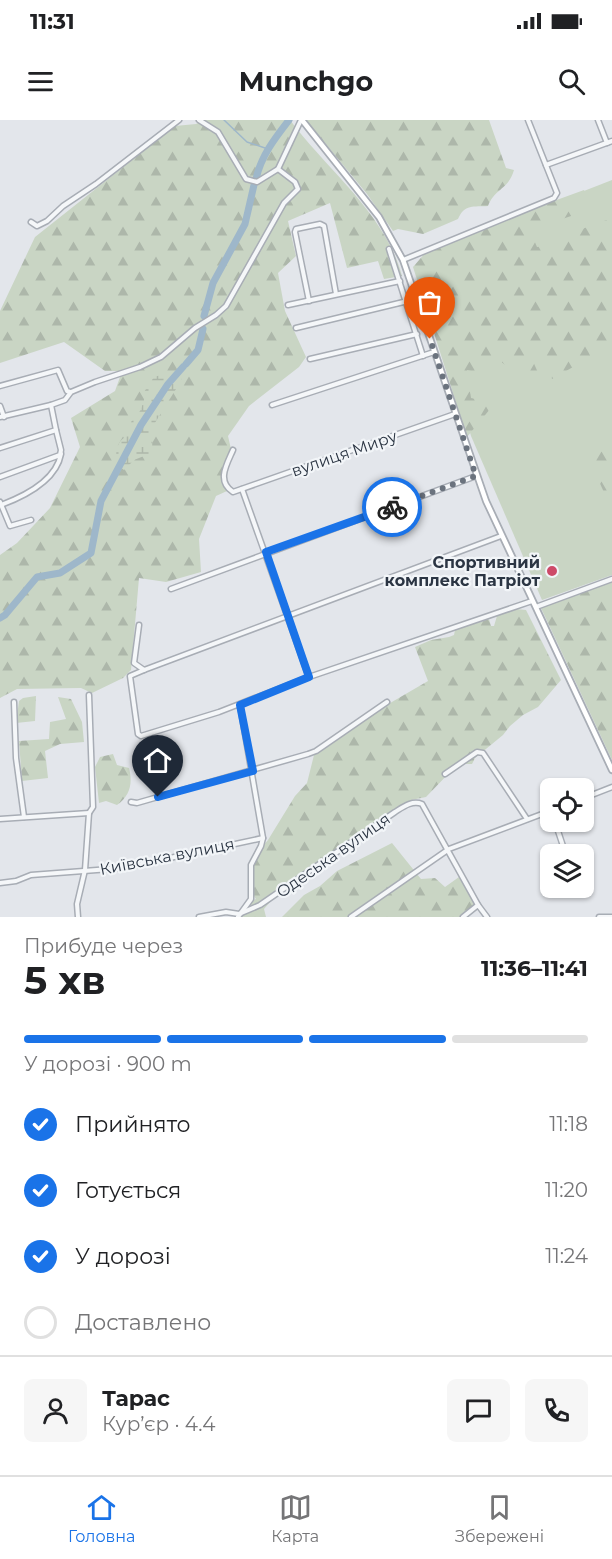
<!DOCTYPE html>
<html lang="uk">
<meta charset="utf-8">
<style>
body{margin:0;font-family:Montserrat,sans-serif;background:#f6f6f6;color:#202124;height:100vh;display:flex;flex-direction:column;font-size:22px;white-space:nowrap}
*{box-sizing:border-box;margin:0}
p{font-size:20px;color:#757577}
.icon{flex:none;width:33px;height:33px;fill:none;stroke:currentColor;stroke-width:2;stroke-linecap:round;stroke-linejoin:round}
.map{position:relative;height:797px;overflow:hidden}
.sheet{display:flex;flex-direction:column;background:#fff;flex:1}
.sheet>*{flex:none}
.controls{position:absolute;left:540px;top:658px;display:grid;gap:12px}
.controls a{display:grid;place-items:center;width:54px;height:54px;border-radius:9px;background:#fff;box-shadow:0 2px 4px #0004;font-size:30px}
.pin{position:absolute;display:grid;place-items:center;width:51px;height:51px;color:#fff;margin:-62px -26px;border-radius:50% 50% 50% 0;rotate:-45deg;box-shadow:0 0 6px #0007}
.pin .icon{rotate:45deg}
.courier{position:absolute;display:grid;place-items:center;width:60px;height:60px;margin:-30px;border:4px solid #1a73e8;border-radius:50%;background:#fff;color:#222;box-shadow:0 2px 8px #0007}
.overview em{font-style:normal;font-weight:700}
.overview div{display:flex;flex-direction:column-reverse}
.overview{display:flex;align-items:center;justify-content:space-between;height:102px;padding:0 24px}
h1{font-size:39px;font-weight:700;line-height:45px}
.bar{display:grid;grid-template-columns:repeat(4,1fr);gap:9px 6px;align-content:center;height:72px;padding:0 24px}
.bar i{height:8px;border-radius:4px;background:#e0e0e0}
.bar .active{background:#1a73e8}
.bar p{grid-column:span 4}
.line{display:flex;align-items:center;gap:15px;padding:0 24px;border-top:2px solid #e0e0e0}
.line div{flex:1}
.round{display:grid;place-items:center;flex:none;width:63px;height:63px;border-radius:9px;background:#f6f6f6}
ol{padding:0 24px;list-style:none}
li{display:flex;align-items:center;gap:18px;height:66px}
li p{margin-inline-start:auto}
li .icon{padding:6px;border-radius:50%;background:#1a73e8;color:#fff;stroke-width:4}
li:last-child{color:#757577}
li i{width:33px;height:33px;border:3px solid #e0e0e0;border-radius:50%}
.status{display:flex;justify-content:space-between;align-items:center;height:42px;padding:0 30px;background:#fff;direction:ltr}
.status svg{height:16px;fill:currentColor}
header{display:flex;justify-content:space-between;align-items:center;height:78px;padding:0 24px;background:#fff;font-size:27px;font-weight:700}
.menu{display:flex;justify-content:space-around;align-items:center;height:84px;border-top:2px solid #e0e0e0;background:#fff;font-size:16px;color:#757577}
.menu a{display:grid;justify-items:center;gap:3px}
.menu .active{color:#1a73e8}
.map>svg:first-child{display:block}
.green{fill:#c9d5c4}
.forest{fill:url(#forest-firs)}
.wetland{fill:url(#wetland-marsh)}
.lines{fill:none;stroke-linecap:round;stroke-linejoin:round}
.stream{stroke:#9eb7ca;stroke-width:1.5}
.river{stroke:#9eb7ca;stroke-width:7}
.street-casing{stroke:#a8adb5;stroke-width:7}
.secondary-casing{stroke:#a8adb5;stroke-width:8}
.street{stroke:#f5f7f9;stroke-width:4}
.secondary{stroke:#fff;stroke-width:4.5}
.done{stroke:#6b737e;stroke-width:6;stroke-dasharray:0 10.8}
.route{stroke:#1a73e8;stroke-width:8}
.poi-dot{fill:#cd4a68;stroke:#f2f5f8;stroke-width:2}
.labels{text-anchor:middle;stroke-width:4.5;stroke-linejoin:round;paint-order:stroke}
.street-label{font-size:16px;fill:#2b3543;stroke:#f2f5f8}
.poi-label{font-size:16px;font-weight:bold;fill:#2b3543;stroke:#f2f5f8;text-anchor:end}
</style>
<div class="status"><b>11:31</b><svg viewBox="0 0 49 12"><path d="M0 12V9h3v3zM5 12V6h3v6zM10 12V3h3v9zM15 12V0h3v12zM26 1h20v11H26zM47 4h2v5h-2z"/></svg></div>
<header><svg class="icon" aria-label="menu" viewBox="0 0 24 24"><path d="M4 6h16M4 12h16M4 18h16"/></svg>Munchgo<svg class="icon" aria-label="search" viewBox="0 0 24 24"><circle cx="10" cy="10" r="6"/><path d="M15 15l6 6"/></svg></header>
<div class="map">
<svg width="612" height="797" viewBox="0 0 612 797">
<defs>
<pattern id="forest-firs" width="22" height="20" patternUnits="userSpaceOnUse" patternTransform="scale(1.5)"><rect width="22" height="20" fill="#c9d5c4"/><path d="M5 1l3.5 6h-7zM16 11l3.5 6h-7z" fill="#adb7aa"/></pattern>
<pattern id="wetland-marsh" width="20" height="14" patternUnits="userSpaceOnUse" patternTransform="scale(1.5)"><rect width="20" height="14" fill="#c9d5c4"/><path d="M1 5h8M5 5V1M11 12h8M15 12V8" fill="none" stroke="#adb7aa"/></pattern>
</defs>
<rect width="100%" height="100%" fill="#e3e6eb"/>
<path class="green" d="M612,60V455L542,480L471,316L426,146V133Z"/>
<g class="forest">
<path d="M204,0H290C328,51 385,93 402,156L384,159L378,141L347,148L330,83L288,101L296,136L278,153L285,191L306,237L299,247L249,286L228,316L231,329L222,352V362L227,371L216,376L199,419L201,452L166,462L139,458L131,550L123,558L92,573L81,568L17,569L0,578V435L17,423L50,388L80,327L71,298L115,271L120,257L119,251H105L64,222L0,243V191L35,117L175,6L196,4Z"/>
<path d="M306,0H489L506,48L514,50C508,70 495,68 488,86C474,87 464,84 458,99L423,114L398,109L393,111L367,74Z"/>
<path d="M584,70L586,75L570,81L574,95L524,112L534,120L537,127L548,125L552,120L612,98V219L596,225L584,210L592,244L579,257L573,247L552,259L548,239H532L539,255H529L526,248L516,254L499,240L484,254L467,250L471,278L495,283L467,317L413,147L426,132L463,114Z"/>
<path d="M612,327V390L588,337Z"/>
<path d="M612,458V640L541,488L547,481Z"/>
<path d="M516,489L526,490L561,560L538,587L523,595L510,606L503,615L475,638L472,644H464L452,650L426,677L411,680L284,766L264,789L266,797H239L251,781L256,779L251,773L249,746L254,736L268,720L295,676L307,663L314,635L385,586L428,561L415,527L431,520L449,517L454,515L455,510L489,499L491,506H494L497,496Z"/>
<path d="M36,576L35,601L16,603L19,581L23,578Z"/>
<path d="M58,577L71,579L82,602L84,622L60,624L45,631L48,658L22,661L19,621L49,619L50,602L66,599Z"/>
<path d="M113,634L117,645L129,648C133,663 130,676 117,685L106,681L99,683L95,647L100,637Z"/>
<path d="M392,723L421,759L435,758L445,767L459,757L473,780L474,786L460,797H282L304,775L320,766L337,751Z"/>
</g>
<path class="wetland" d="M178,250L182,255L181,261L153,306L152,330L149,334L134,340L124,350L117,345C115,333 116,319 130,315L131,302L140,291L144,281V272L154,257Z"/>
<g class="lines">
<path class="stream" d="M224,0L247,22L268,29"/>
<g class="river">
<path d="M256,59C261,36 275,18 289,0"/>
<path d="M204,196L213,163L245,104L254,65"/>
<path d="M186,244L198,230L203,209"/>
<path d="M0,498L5,495L37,457L60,453L91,433L101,381L141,305L168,264L183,247"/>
</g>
<g class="street-casing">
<g id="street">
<path d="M199,0L218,12L246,59L257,62L278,49L301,0"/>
<path d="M598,0L607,23"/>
<path d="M546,45L612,21"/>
<path d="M31,102L37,106L47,101L63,86L96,64L179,0"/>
<path d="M389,129L423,236"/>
<path d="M403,140L554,78L557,73L528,0"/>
<path d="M309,181L295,112L296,109L320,104L324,106L336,174"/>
<path d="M288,185L400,161"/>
<path d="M296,208L416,179"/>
<path d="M310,239L417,214"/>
<path d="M0,266L58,250L67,271L70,272"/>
<path d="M272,285L434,232"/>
<path d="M0,286L4,297"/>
<path d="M0,297L51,285L65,280L71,272L95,262L140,247L161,237L195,208L216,195L226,186L284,83L298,69L295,62L278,49"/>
<path d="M0,328L56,310L51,285"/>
<path d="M233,330C227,344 216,361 233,372L455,294"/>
<path d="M0,357L60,335L61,330L56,310"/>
<path d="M242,369L309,557"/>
<path d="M0,382L10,406L31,400"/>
<path d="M1,385C25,376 56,361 61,334"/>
<path d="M171,469L476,356"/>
<path d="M536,487L612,459"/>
<path d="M139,505L134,543L144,550L501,416"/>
<path d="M144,550L130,556L138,614L141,616L219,592L309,557L532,481"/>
<path d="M14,582L16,638L24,697"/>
<path d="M445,654L477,632L483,633L527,699"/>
<path d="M584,678L612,667"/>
<path d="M131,682L137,683L308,634L316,631L387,582"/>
<path d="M0,699L89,693"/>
<path d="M555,702L566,735"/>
<path d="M0,763L16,761L31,755L123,748L263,718"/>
<path d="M78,797L77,784L85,750L89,693L93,687L89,575"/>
<path d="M199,797L226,792L239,794L260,785L395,692C403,687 412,680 422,684L478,785"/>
<path d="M238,797L251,779V745L261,726L263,718L240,585"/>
<path d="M351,797L449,729L550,691"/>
<path d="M463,797L478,785L487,797"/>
<path d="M599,797H612"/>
</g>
</g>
<g class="secondary-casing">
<path id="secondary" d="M302,0L379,97L403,140L486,381L612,650"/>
</g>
<use href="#street" class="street"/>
<use href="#secondary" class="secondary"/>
</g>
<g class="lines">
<path class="done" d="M392,387L476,356L430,219"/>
<path class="route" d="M158,677L253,651L240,585L309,557L266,432L392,387"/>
</g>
<circle class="poi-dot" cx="552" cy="451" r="6"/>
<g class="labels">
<g class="street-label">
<text transform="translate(344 333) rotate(-19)" y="6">вулиця Миру</text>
<text transform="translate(333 735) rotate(-35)" y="6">Одеська вулиця</text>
<text transform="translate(167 736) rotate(-11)" y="6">Київська вулиця</text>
</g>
<g class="poi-label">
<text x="540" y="448">Спортивний<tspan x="540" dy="18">комплекс Патріот</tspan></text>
</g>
</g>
</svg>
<div class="controls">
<a><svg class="icon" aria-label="locate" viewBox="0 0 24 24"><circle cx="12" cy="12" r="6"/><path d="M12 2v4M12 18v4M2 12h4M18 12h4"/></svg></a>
<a><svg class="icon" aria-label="layers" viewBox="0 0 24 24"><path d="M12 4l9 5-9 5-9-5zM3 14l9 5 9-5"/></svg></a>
</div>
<div class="pin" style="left:430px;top:219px;background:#ea580c"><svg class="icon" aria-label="bag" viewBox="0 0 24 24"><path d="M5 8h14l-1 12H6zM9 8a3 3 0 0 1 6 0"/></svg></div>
<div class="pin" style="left:158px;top:677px;background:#1f2937"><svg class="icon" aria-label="home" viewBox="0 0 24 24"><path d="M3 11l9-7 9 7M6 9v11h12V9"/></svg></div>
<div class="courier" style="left:392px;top:387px"><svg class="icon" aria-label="bike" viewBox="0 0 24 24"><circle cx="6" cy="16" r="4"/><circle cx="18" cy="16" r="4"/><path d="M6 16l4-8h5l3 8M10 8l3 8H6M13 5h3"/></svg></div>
</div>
<section class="sheet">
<div class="overview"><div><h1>5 хв</h1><p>Прибуде через</p></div><em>11:36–11:41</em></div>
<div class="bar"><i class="active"></i><i class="active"></i><i class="active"></i><i></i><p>У дорозі · 900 m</p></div>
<ol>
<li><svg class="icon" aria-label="check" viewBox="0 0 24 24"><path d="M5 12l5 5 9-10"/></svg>Прийнято<p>11:18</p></li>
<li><svg class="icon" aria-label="check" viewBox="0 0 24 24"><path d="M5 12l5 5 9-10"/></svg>Готується<p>11:20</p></li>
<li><svg class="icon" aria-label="check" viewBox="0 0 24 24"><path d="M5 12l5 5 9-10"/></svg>У дорозі<p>11:24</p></li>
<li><i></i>Доставлено</li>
</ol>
<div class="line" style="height:108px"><a class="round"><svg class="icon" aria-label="person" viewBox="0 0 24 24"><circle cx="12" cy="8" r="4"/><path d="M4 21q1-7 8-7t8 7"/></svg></a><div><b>Тарас</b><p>Кур’єр · 4.4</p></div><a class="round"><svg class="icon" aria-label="chat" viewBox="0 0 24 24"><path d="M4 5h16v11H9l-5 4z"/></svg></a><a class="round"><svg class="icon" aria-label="phone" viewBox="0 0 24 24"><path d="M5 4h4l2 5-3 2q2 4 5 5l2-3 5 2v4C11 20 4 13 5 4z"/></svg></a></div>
</section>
<nav class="menu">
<a class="active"><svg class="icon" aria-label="home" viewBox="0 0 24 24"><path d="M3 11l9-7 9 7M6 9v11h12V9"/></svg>Головна</a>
<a><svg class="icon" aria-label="map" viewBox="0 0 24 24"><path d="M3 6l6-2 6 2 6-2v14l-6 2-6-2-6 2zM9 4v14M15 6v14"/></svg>Карта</a>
<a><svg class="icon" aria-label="saved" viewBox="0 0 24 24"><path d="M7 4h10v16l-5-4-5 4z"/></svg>Збережені</a>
</nav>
